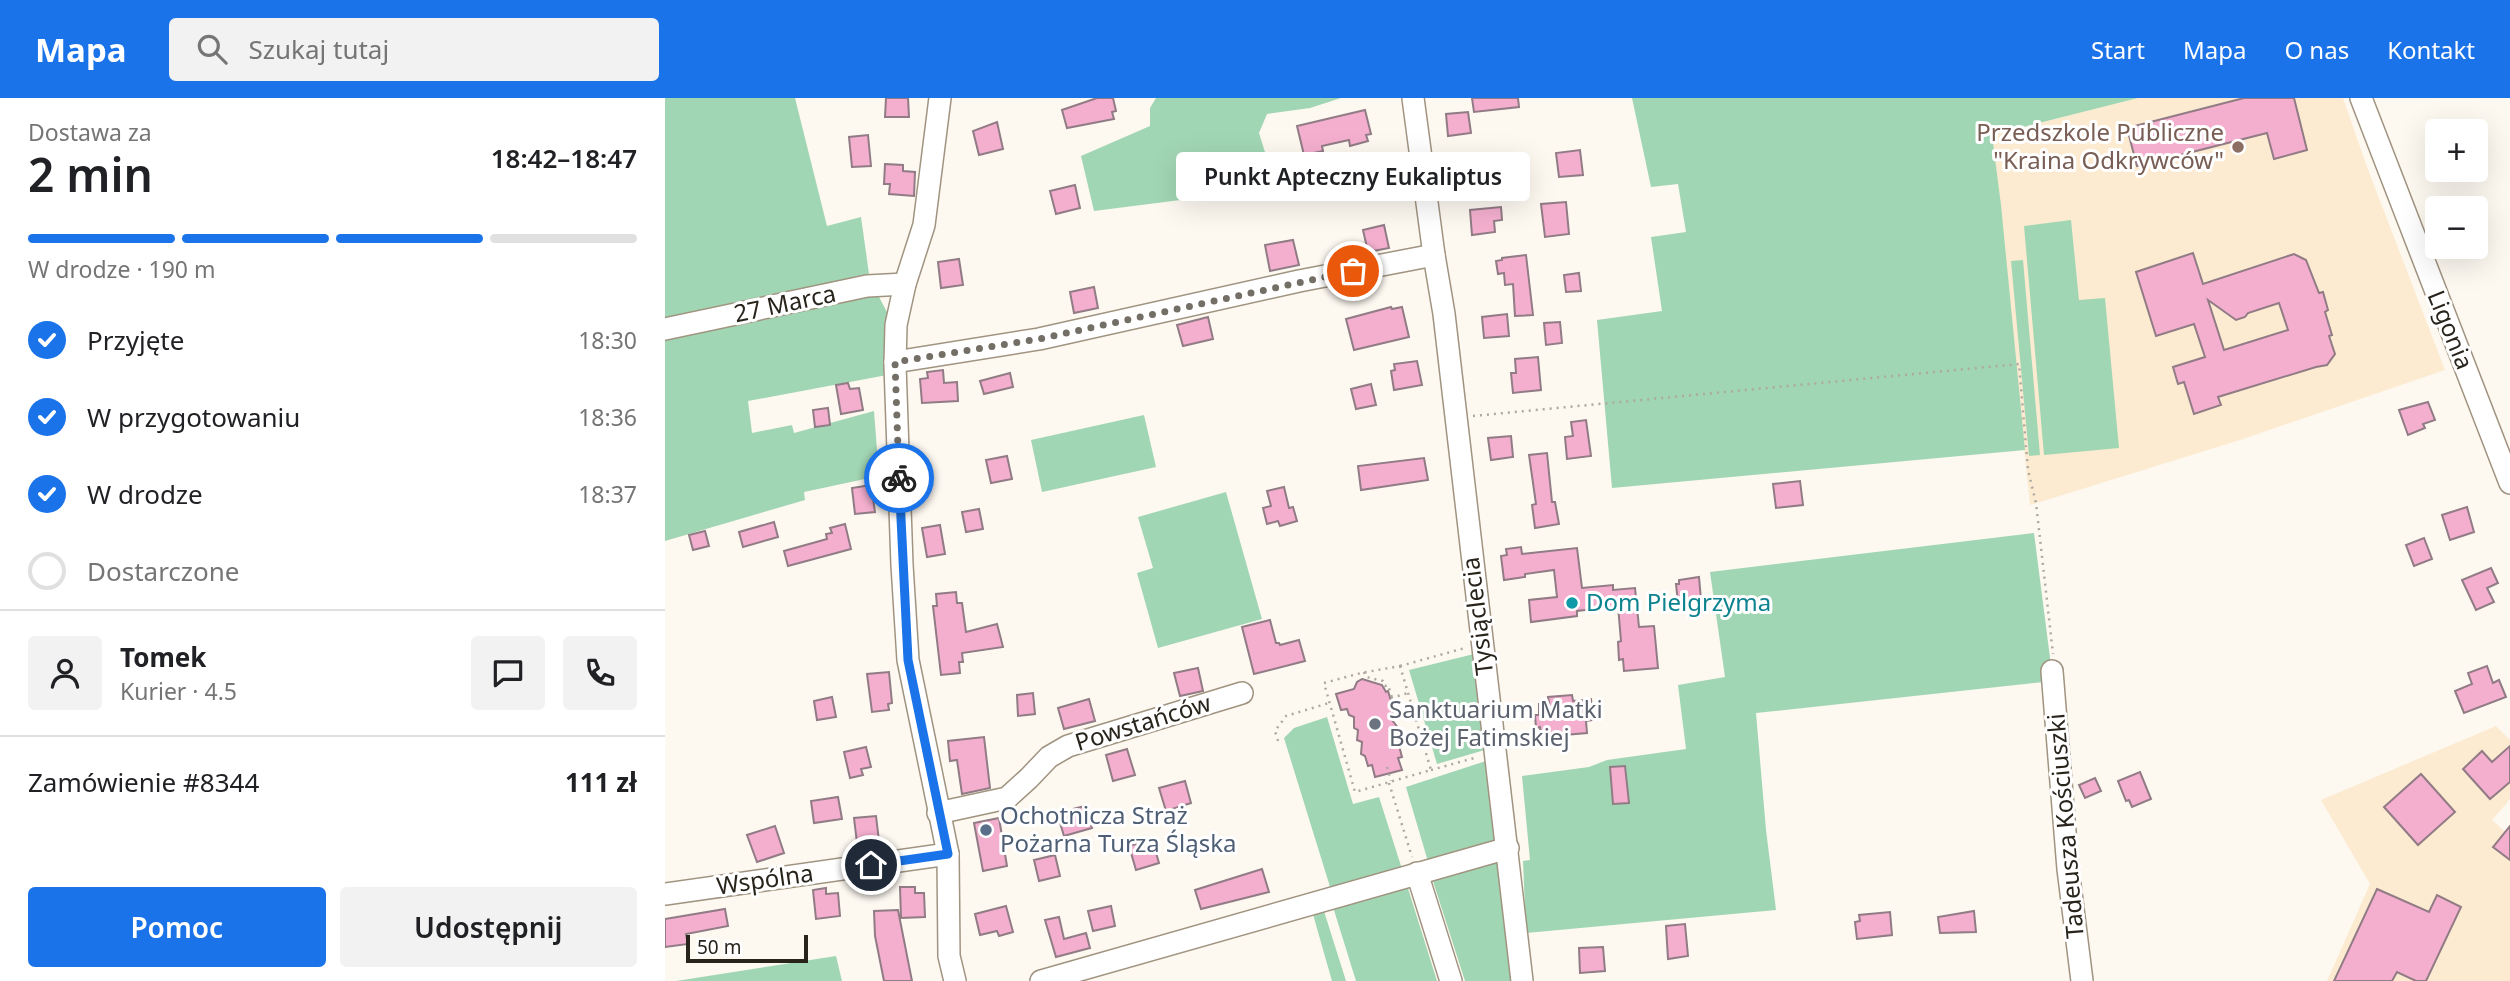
<!DOCTYPE html>
<html lang="pl">
<meta charset="utf-8">
<style>
body{margin:0;font-family:"Noto Sans",sans-serif;background:#f2f2f2;color:#202124;height:100vh;display:flex;flex-direction:column;font-size:26px;white-space:nowrap}
*{box-sizing:border-box;margin:0}
p{font-size:23px;color:#757577}
.icon{flex:none;width:38px;height:38px;fill:none;stroke:currentColor;stroke-width:2;stroke-linecap:round;stroke-linejoin:round}
.map{position:relative;flex:1;overflow:hidden}
.details{display:flex;flex-direction:column;background:#fff;width:665px}
.details>*{flex:none}
.controls{position:absolute;left:1760px;top:21px;display:grid;gap:14px}
.controls a{display:grid;place-items:center;width:63px;height:63px;border-radius:7px;background:#fff;box-shadow:0 7px 28px #0002;font-size:35px}
.scale{position:absolute;left:21px;bottom:18px;width:122px;box-sizing:border-box;padding-left:7px;border:4px solid #28241c;border-top:0;font-size:19px;line-height:24px;white-space:nowrap;color:#28241c;-webkit-text-stroke:5px #fff;paint-order:stroke}
.pin{position:absolute;display:grid;place-items:center;width:60px;height:60px;color:#fff;margin:-30px;border:4px solid #fff;border-radius:50%;box-shadow:0 2px 7px #0007}
.courier{position:absolute;display:grid;place-items:center;width:70px;height:70px;margin:-35px;border:5px solid #1a73e8;border-radius:50%;background:#fff;color:#222;box-shadow:0 2px 9px #0007}
.bubble{position:absolute;height:49px;border-radius:7px;background:#fff;box-shadow:0 7px 28px #0002;font-size:23px;font-weight:600;line-height:49px;text-align:center}
.summary em{font-style:normal;font-weight:600}
.summary div{display:flex;flex-direction:column-reverse}
.summary{display:flex;align-items:center;justify-content:space-between;height:119px;padding:0 28px}
h1{font-size:46px;font-weight:600;line-height:52px}
.bar{display:grid;grid-template-columns:repeat(4,1fr);gap:10px 7px;align-content:center;height:84px;padding:0 28px}
.bar i{height:9px;border-radius:5px;background:#e0e0e0}
.bar .active{background:#1a73e8}
.bar p{grid-column:span 4}
.line{display:flex;align-items:center;gap:18px;padding:0 28px;border-top:2px solid #e0e0e0}
.line div{flex:1}
.round{display:grid;place-items:center;flex:none;width:74px;height:74px;border-radius:7px;background:#f2f2f2}
ol{padding:0 28px;list-style:none}
li{display:flex;align-items:center;gap:21px;height:77px}
li p{margin-inline-start:auto}
li .icon{padding:7px;border-radius:50%;background:#1a73e8;color:#fff;stroke-width:4}
li:last-child{color:#757577}
li i{width:38px;height:38px;border:4px solid #e0e0e0;border-radius:50%}
.action{display:flex;gap:14px;margin-top:auto;padding:14px 28px}
.action a{flex:1;height:80px;border-radius:7px;background:#1a73e8;color:#fff;font-size:28px;font-weight:600;line-height:80px;text-align:center}
.action a+a{background:#f2f2f2;color:#202124}
header{display:flex;align-items:center;gap:42px;box-sizing:border-box;height:98px;padding:0 35px;background:#1a73e8;color:#fff}
header strong{font-size:33px}
nav{display:flex;gap:38px;margin-inline-start:auto;font-size:24px}
.search{width:490px;height:63px;background:#f2f2f2;display:flex;align-items:center;gap:18px;box-sizing:border-box;padding:0 24px;border-radius:7px;color:#757577;font-size:26px}
main{display:flex;flex:1;min-height:0}
.map>svg:first-child{display:block}
.built{fill:#fcebd0}
.green{fill:#a1d6b4}
.building{fill:#f4afcf;stroke:#917b85;stroke-width:2;fill-rule:evenodd}
.lines{fill:none;stroke-linecap:round;stroke-linejoin:round}
.minor-casing{stroke:#a09481;stroke-width:24}
.path{stroke:#ada9a1;stroke-width:2.5;stroke-dasharray:2 5;stroke-linecap:butt}
.minor{stroke:#fff;stroke-width:21}
.done{stroke:#736e66;stroke-width:7;stroke-dasharray:0 12.6}
.route{stroke:#1a73e8;stroke-width:9}
.education-dot{fill:#8d6e63;stroke:#fff;stroke-width:2.5}
.culture-dot{fill:#0f9aa8;stroke:#fff;stroke-width:2.5}
.worship-dot{fill:#6b7280;stroke:#fff;stroke-width:2.5}
.service-dot{fill:#5c6f8a;stroke:#fff;stroke-width:2.5}
.labels{text-anchor:middle;stroke-width:6;stroke-linejoin:round;paint-order:stroke}
.education-label{font-size:24px;fill:#785e54;stroke:#fff;text-anchor:end}
.street-label{font-size:24px;fill:#28241c;stroke:#fff}
.culture-label{font-size:24px;fill:#0d838f;stroke:#fff;text-anchor:start}
.worship-label{font-size:24px;fill:#5b616d;stroke:#fff;text-anchor:start}
.service-label{font-size:24px;fill:#4e5e75;stroke:#fff;text-anchor:start}
</style>
<header>
<strong>Mapa</strong>
<div class="search"><svg class="icon" aria-label="search" viewBox="0 0 24 24"><circle cx="10" cy="10" r="6"/><path d="M15 15l6 6"/></svg>Szukaj tutaj</div>
<nav><a>Start</a><a>Mapa</a><a>O nas</a><a>Kontakt</a></nav>
</header>
<main>
<section class="details">
<div class="summary"><div><h1>2 min</h1><p>Dostawa za</p></div><em>18:42–18:47</em></div>
<div class="bar"><i class="active"></i><i class="active"></i><i class="active"></i><i></i><p>W drodze · 190 m</p></div>
<ol>
<li><svg class="icon" aria-label="check" viewBox="0 0 24 24"><path d="M5 12l5 5 9-10"/></svg>Przyjęte<p>18:30</p></li>
<li><svg class="icon" aria-label="check" viewBox="0 0 24 24"><path d="M5 12l5 5 9-10"/></svg>W przygotowaniu<p>18:36</p></li>
<li><svg class="icon" aria-label="check" viewBox="0 0 24 24"><path d="M5 12l5 5 9-10"/></svg>W drodze<p>18:37</p></li>
<li><i></i>Dostarczone</li>
</ol>
<div class="line" style="height:126px"><a class="round"><svg class="icon" aria-label="person" viewBox="0 0 24 24"><circle cx="12" cy="8" r="4"/><path d="M4 21q1-7 8-7t8 7"/></svg></a><div><b>Tomek</b><p>Kurier · 4.5</p></div><a class="round"><svg class="icon" aria-label="chat" viewBox="0 0 24 24"><path d="M4 5h16v11H9l-5 4z"/></svg></a><a class="round"><svg class="icon" aria-label="phone" viewBox="0 0 24 24"><path d="M5 4h4l2 5-3 2q2 4 5 5l2-3 5 2v4C11 20 4 13 5 4z"/></svg></a></div>
<div class="line" style="height:91px"><div>Zamówienie #8344</div><b>111 zł</b></div>
<div class="action"><a>Pomoc</a><a>Udostępnij</a></div>
</section>
<div class="map">
<svg width="1845" height="883" viewBox="0 0 1845 883">
<rect width="100%" height="100%" fill="#fdf8f0"/>
<g class="built">
<path d="M1473,0H1678L1702,69L1780,272L1575,342L1365,407L1326,37Z"/>
<path d="M1831,628L1845,642V701L1827,722L1845,738V883H1662L1705,786L1656,702Z"/>
</g>
<g class="green">
<path d="M0,0H130L162,128L196,119L204,176L0,222Z"/>
<path d="M491,0H676L645,10L602,16L594,35L605,70L602,91L429,113L416,58L485,28V10Z"/>
<path d="M967,0H1473L1327,37L1336,107L1360,352L947,390L932,222L997,213L986,139L1021,134L1013,86L986,89Z"/>
<path d="M1406,122L1414,202L1440,200L1454,350L1379,357L1359,128Z"/>
<path d="M1358,162L1375,357L1364,358L1346,163Z"/>
<path d="M212,195L223,216L222,277L83,303L87,335L127,327L129,335L209,313L214,378L139,394L140,402L0,443V236L75,220L77,227Z"/>
<path d="M479,317L491,369L377,394L366,342Z"/>
<path d="M561,394L597,521L493,550L472,475L488,470L473,419Z"/>
<path d="M1369,435L1388,583L1091,615L1101,732L1111,812L861,835L858,763L865,762L857,678L924,669L942,662L1021,651L1013,587L1060,579L1045,474Z"/>
<path d="M809,556L823,651L772,666L744,572Z"/>
<path d="M662,619L688,706L714,699L737,771L666,792L619,640L629,630Z"/>
<path d="M824,662L835,745L764,767L741,689Z"/>
<path d="M837,764L851,883H800L766,777Z"/>
<path d="M741,784L772,883H691L668,809Z"/>
<path d="M658,810L681,883H667L647,813Z"/>
<path d="M171,858L177,883H11Z"/>
</g>
<g class="building">
<path d="M221,0H243L244,19H220Z"/>
<path d="M432,0H448L451,13L447,14L449,21L402,30L397,12Z"/>
<path d="M807,0H853L854,9L809,14Z"/>
<path d="M1579,0H1629L1642,52L1609,61L1602,35L1472,68L1462,30Z"/>
<path d="M700,12L706,36L701,37L703,43L685,48L684,42L657,48L658,53L639,57L632,28Z"/>
<path d="M803,14L806,35L783,38L781,16Z"/>
<path d="M332,24L338,51L314,57L308,33Z"/>
<path d="M203,37L206,68L187,69L184,39Z"/>
<path d="M915,52L918,77L894,79L891,55Z"/>
<path d="M220,66L238,67V73L250,74L249,98L224,96L225,86H219Z"/>
<path d="M808,70L810,90L791,92L789,72Z"/>
<path d="M410,87L415,110L391,116L385,93Z"/>
<path d="M901,104L904,136L880,139L876,106Z"/>
<path d="M836,109L837,122L829,123L830,134L807,137L805,112Z"/>
<path d="M719,127L724,150L703,154L698,132Z"/>
<path d="M628,142L634,167L605,173L600,147Z"/>
<path d="M1528,155L1538,186L1626,157L1629,156L1641,162L1654,195L1658,194L1663,212L1660,214L1667,237L1664,238L1670,256L1662,267L1651,269L1553,299L1556,307L1529,316L1519,284L1513,286L1508,269L1540,259L1529,226L1491,238L1471,174ZM1543,202L1571,222L1580,219L1583,215L1614,205L1623,232L1559,252Z"/>
<path d="M861,157L868,217L850,218L848,186L840,187L839,175L833,176L831,163L837,162V160Z"/>
<path d="M294,161L298,187L276,190L273,164Z"/>
<path d="M914,175L916,193L901,194L899,177Z"/>
<path d="M429,189L433,210L409,215L405,194Z"/>
<path d="M726,209L727,211L737,209L744,239L689,252L681,221Z"/>
<path d="M842,216L844,238L819,240L817,219Z"/>
<path d="M543,219L548,241L518,248L512,227Z"/>
<path d="M895,224L897,245L881,247L879,225Z"/>
<path d="M873,259L876,292L848,295L846,275H851L850,261Z"/>
<path d="M752,263L757,287L729,292L726,273L730,272L729,266Z"/>
<path d="M278,272L279,285L292,284L293,303L257,305L255,281L263,280L262,274Z"/>
<path d="M345,275L348,289L319,296L315,283Z"/>
<path d="M183,285L185,291L194,290L198,312L176,316L171,287Z"/>
<path d="M706,286L711,307L691,311L686,291Z"/>
<path d="M1763,304L1770,322L1758,326L1760,330L1743,337L1734,312Z"/>
<path d="M163,310L165,327L150,329L148,312Z"/>
<path d="M921,322L926,358L902,361L900,339L908,338L906,324Z"/>
<path d="M846,338L848,359L826,362L823,340Z"/>
<path d="M882,355L887,404H890L894,426L870,430L867,407L871,406L864,357Z"/>
<path d="M342,358L347,381L326,385L321,362Z"/>
<path d="M759,360L763,382L696,392L693,368Z"/>
<path d="M1135,383L1138,407L1111,410L1108,386Z"/>
<path d="M206,387L210,414L190,416L187,390Z"/>
<path d="M619,389L624,410L628,409L632,423L615,428L613,423L602,426L598,410L606,408L602,393Z"/>
<path d="M1802,409L1809,434L1785,442L1777,417Z"/>
<path d="M314,411L318,431L301,434L297,414Z"/>
<path d="M109,424L113,439L78,449L74,434Z"/>
<path d="M180,426L186,451L123,468L119,453L162,441L161,436L167,435L165,430Z"/>
<path d="M275,427L280,456L262,459L257,430Z"/>
<path d="M40,433L44,448L28,452L24,437Z"/>
<path d="M1759,440L1767,461L1749,468L1741,447Z"/>
<path d="M856,449L857,456L912,450L917,490L948,487V492L970,490L974,529L989,528L993,570L959,573L958,561L954,562L953,544L956,543L953,508L912,513V518L866,524L864,502L892,499L889,472L860,476V479L839,482L836,458L842,457L841,451Z"/>
<path d="M1826,470L1833,485L1822,490L1829,504L1811,512L1797,482Z"/>
<path d="M1034,479L1036,502L1013,505L1011,486H1014V482Z"/>
<path d="M291,494L292,505H297L301,534L332,526L338,549L297,555L298,564H294L295,575L276,577L268,508H272L271,496Z"/>
<path d="M605,522L611,545H614L615,547L634,542L640,563L589,576L577,529Z"/>
<path d="M1822,568L1828,585L1834,582L1841,599L1799,615L1790,593L1807,586L1803,575Z"/>
<path d="M533,570L538,593L515,598L509,575Z"/>
<path d="M224,574L227,605L223,606L224,612L207,614L202,576Z"/>
<path d="M697,581L717,587L721,594L723,593L727,606L724,608L731,619L727,622L734,631L731,635L738,644L734,648L737,659L733,660L737,672L710,679L707,667L703,668L700,658L696,656L697,644L692,642L693,632L689,630V619L684,617L682,611L676,612L671,596L689,591L692,584Z"/>
<path d="M368,595L370,616L353,618L352,597Z"/>
<path d="M907,597L908,603L926,601L928,622L921,623L922,635L876,639L875,629L871,630L870,617H874V606L884,605L883,599Z"/>
<path d="M167,599L171,619L152,622L149,603Z"/>
<path d="M424,601L430,623L399,631L393,610Z"/>
<path d="M319,639L325,690L297,696L292,662L285,663L283,643Z"/>
<path d="M1845,648V684L1825,701L1798,671L1817,653L1827,664Z"/>
<path d="M201,649L206,669L196,671L198,677L185,680L179,654Z"/>
<path d="M462,651L470,677L448,683L441,657Z"/>
<path d="M960,668L964,705L948,706L945,669Z"/>
<path d="M1475,674L1486,701L1467,709L1464,702L1461,703L1453,683Z"/>
<path d="M1756,676L1790,714L1753,747L1719,709Z"/>
<path d="M1430,680L1436,693L1420,700L1414,687Z"/>
<path d="M520,683L526,705L501,713L494,690Z"/>
<path d="M173,699L177,721L149,725L146,703Z"/>
<path d="M420,708L427,730L399,738L392,715Z"/>
<path d="M211,718L214,743L192,745L189,720Z"/>
<path d="M334,720L342,768L318,773L309,725Z"/>
<path d="M110,728L119,755L92,764L82,737Z"/>
<path d="M1845,728V762L1828,749Z"/>
<path d="M487,741L494,765L471,772L464,748Z"/>
<path d="M390,757L395,778L374,783L369,762Z"/>
<path d="M597,771L604,794L536,811L530,792Z"/>
<path d="M235,789H250V795H259L260,819L236,820Z"/>
<path d="M161,790V796L173,795L175,818L151,821L148,792Z"/>
<path d="M1712,791L1764,814L1772,797L1796,809L1761,883H1751L1732,874L1727,883H1669Z"/>
<path d="M341,808L348,834L334,838L332,833L315,837L310,816Z"/>
<path d="M446,808L450,828L428,833L423,813Z"/>
<path d="M60,811L63,828L21,836L23,846L0,849V821Z"/>
<path d="M233,812L247,883H219L210,838L209,813Z"/>
<path d="M1309,813L1311,834L1275,835L1273,819Z"/>
<path d="M1225,814L1227,837L1192,841L1190,824L1195,823L1194,817Z"/>
<path d="M394,819L399,841L421,835L425,850L391,859L380,822Z"/>
<path d="M1020,826L1023,858L1003,861L1001,828Z"/>
<path d="M938,849L940,873L915,875L914,850Z"/>
</g>
<g class="lines">
<g class="minor-casing">
<g id="minor">
<path d="M275,0L259,127L240,186L231,227L230,267L237,467L243,562L283,756L284,858L290,883"/>
<path d="M748,0L769,157L779,216L857,883"/>
<path d="M1696,0L1845,385"/>
<path d="M0,231L202,188L240,186"/>
<path d="M230,264L374,241L634,183L769,157"/>
<path d="M1387,573L1403,771L1417,883"/>
<path d="M273,715L342,700L364,680L384,659L403,648L577,595"/>
<path d="M752,775L786,883"/>
<path d="M0,796L283,756"/>
<path d="M376,883L843,750"/>
</g>
</g>
<g class="path">
<path d="M808,318L1354,266L1363,372L1371,405L1388,556"/>
<path d="M735,568L766,672L690,694L659,585L696,575Z"/>
<path d="M735,568L800,550"/>
<path d="M699,574L701,579L718,583L720,588L723,587L727,600"/>
<path d="M726,600L743,595"/>
<path d="M613,643L610,633L621,618L664,605"/>
<path d="M722,669L726,683"/>
<path d="M766,672L813,659"/>
<path d="M724,685L747,759"/>
</g>
<use href="#minor" class="minor"/>
</g>
<g class="lines">
<path class="done" d="M234,380L230,264L374,241L688,173"/>
<path class="route" d="M206,767L283,756L243,562L234,380"/>
</g>
<circle class="education-dot" cx="1573" cy="49" r="7"/>
<circle class="culture-dot" cx="907" cy="505" r="7"/>
<circle class="worship-dot" cx="710" cy="626" r="7"/>
<circle class="service-dot" cx="321" cy="732" r="7"/>
<g class="labels">
<g class="education-label">
<text x="1559" y="43">Przedszkole Publiczne<tspan x="1559" dy="28">"Kraina Odkrywców"</tspan></text>
</g>
<g class="street-label">
<text transform="translate(120 206) rotate(-12)" y="8">27 Marca</text>
<text transform="translate(1785 232) rotate(68)" y="8">Ligonia</text>
<text transform="translate(813 518) rotate(-97)" y="8">Tysiąclecia</text>
<text transform="translate(478 625) rotate(-17)" y="8">Powstańców</text>
<text transform="translate(1401 728) rotate(-95)" y="8">Tadeusza Kościuszki</text>
<text transform="translate(100 782) rotate(-8)" y="8">Wspólna</text>
</g>
<g class="culture-label">
<text x="921" y="513">Dom Pielgrzyma</text>
</g>
<g class="worship-label">
<text x="724" y="620">Sanktuarium Matki<tspan x="724" dy="28">Bożej Fatimskiej</tspan></text>
</g>
<g class="service-label">
<text x="335" y="726">Ochotnicza Straż<tspan x="335" dy="28">Pożarna Turza Śląska</tspan></text>
</g>
</g>
</svg>
<div class="controls">
<a>+</a>
<a>−</a>
</div>
<div class="scale">50 m</div>
<div class="pin" style="left:688px;top:173px;background:#ea580c"><svg class="icon" aria-label="bag" viewBox="0 0 24 24"><path d="M5 8h14l-1 12H6zM9 8a3 3 0 0 1 6 0"/></svg></div>
<div class="pin" style="left:206px;top:767px;background:#1f2937"><svg class="icon" aria-label="home" viewBox="0 0 24 24"><path d="M3 11l9-7 9 7M6 9v11h12V9"/></svg></div>
<div class="courier" style="left:234px;top:380px"><svg class="icon" aria-label="bike" viewBox="0 0 24 24"><circle cx="6" cy="16" r="4"/><circle cx="18" cy="16" r="4"/><path d="M6 16l4-8h5l3 8M10 8l3 8H6M13 5h3"/></svg></div>
<div class="bubble" style="left:511px;top:54px;width:354px">Punkt Apteczny Eukaliptus</div>
</div>
</main>
